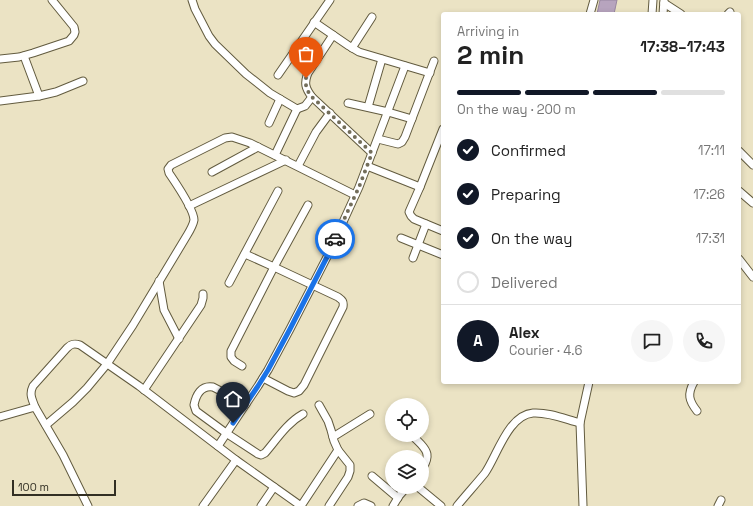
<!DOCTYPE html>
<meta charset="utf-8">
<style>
body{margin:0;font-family:"Space Grotesk",sans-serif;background:#f6f6f6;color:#222;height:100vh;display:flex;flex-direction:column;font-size:15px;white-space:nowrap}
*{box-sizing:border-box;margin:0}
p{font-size:13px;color:#767676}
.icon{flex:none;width:22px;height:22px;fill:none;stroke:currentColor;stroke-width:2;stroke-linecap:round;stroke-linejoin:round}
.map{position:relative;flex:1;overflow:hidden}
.side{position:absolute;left:441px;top:12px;width:300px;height:372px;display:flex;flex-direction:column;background:#fff;border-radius:4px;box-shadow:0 2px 6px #0003}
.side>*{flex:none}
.buttons{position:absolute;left:385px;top:398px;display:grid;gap:8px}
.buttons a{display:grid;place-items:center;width:44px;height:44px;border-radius:50%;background:#fff;box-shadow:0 2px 6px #0003;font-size:20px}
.scale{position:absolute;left:12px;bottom:10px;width:104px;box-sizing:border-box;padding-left:4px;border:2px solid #322f23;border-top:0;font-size:11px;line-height:14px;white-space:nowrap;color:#322f23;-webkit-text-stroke:3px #ebe3c4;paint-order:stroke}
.pin{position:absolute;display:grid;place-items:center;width:34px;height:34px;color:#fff;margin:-41px -17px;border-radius:50% 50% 50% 0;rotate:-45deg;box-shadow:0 0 4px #0007}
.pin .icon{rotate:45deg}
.courier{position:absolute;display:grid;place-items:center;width:40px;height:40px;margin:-20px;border:3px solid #1a73e8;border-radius:50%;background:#fff;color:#222;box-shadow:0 1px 5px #0007}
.overview em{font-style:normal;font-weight:700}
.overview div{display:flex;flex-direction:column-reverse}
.overview{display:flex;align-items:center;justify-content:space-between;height:68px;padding:0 16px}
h1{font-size:26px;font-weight:700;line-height:30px}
.bar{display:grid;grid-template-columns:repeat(4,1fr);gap:6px 4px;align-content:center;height:48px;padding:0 16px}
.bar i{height:5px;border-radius:3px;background:#e0e0e0}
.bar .active{background:#111827}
.bar p{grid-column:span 4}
.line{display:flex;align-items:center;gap:10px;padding:0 16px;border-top:1px solid #e0e0e0}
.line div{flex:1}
.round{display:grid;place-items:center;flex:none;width:42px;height:42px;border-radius:21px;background:#f6f6f6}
ol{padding:0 16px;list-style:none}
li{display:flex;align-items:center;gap:12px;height:44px}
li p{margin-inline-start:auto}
li .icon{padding:4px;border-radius:50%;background:#111827;color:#fff;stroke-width:4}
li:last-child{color:#767676}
li i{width:22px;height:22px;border:2px solid #e0e0e0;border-radius:50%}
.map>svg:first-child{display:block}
.building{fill:#b7a4be;stroke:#98869f}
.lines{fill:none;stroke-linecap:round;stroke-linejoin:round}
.minor-casing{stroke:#625b3f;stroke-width:9}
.minor{stroke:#fff;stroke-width:7}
.done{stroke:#736e5b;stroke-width:4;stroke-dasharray:0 7.2}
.route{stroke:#1a73e8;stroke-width:5}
</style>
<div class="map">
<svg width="753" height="506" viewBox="0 0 753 506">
<rect width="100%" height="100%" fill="#ebe3c4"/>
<path class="building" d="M600,0H617L614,14H597Z"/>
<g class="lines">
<g class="minor-casing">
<g id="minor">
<path d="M192,0L195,9L209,36L215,44L246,74L260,85L270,93L297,109L305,106L312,97"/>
<path d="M664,3L681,14"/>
<path d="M590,14L594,0"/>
<path d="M652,14L653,0"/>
<path d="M663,14L664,0"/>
<path d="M728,14L730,12"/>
<path d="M314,22L349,46L359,52L430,73"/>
<path d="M333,35L308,73C304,83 305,88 312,97L372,153"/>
<path d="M352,48L372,17"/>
<path d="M24,56L39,96"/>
<path d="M0,59L19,57L33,53L69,41L74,35L75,32L74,27L52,0"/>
<path d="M278,75L330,0"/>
<path d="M0,101L39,96L56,92L83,81"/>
<path d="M348,103L388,112L412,119"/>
<path d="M368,107L382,59"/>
<path d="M269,123L280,99"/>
<path d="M443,129L420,187L409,212L411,216L414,219L443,231"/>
<path d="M378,139L398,144L402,142L405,137L434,61"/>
<path d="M739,151L753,165"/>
<path d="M275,155L297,109"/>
<path d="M298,166L316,132L330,113"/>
<path d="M367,166L420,187"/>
<path d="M212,172L258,147"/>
<path d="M739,191L753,203"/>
<path d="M189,206L286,160"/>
<path d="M401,238L443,255"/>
<path d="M245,254L274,267L338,297C342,300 344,301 343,307L304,385L299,391L294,393L288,391L263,378"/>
<path d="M413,258L426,224"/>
<path d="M739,259L753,277"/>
<path d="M159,281L164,310L179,339"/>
<path d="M229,283L278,191"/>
<path d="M242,366L234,361L231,357V351L274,267L308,205"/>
<path d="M694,382C687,394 689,401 697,411"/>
<path d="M144,390L201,305L203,298V294"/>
<path d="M246,404L213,387C201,385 196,395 194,405L196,411L226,433L258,454L261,455L265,453C277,439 287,423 303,414"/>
<path d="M319,405L328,421L331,430L334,441L338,450L350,465V471L348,477L329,506"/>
<path d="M35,407C32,399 29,394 33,386L67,348C71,344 74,343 80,345L139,386L236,460L301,506"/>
<path d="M0,417L35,407L63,455L88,506"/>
<path d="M46,425L73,402L87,388L107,364L133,325L186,237C189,232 193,226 194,220C194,209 175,182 169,173L168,169L171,165L225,138L232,137L250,143L355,195"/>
<path d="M411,435C416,439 427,449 427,455C428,460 424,466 422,470"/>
<path d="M333,437L370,414"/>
<path d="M218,446L258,386L268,370L290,329L327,257L359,187L405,66"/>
<path d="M372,476L398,498"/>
<path d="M418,487L441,506"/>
<path d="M203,506L236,460"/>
<path d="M261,506L274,487"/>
<path d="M301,506L338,450"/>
<path d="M358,506L364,503L371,506"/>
<path d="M393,506L399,496L407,487"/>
<path d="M457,506C466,495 476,484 485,473C497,456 508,415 533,413C549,412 565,419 580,423"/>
<path d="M583,506L580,423L589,382"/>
<path d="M718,506L721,500"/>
</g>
</g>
<use href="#minor" class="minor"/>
</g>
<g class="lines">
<path class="done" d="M306,78C305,86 307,91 312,97L372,153L359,187L335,239"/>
<path class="route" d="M233,423L258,386L268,370L290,329L327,257L335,239"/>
</g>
</svg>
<div class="buttons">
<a><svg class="icon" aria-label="locate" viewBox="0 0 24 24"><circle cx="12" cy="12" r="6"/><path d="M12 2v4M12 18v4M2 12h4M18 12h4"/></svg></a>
<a><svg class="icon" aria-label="layers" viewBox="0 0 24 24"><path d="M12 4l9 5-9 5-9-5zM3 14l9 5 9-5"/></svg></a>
</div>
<div class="scale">100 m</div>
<div class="pin" style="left:306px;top:78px;background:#ea580c"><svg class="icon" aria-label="bag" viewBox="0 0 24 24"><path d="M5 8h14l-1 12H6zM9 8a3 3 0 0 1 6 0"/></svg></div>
<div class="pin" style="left:233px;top:423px;background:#1f2937"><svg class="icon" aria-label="home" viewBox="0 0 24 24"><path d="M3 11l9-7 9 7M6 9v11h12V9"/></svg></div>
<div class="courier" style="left:335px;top:239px"><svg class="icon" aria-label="car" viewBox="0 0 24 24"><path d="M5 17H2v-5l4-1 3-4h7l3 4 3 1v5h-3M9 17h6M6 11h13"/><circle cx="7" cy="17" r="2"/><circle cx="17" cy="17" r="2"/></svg></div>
<section class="side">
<div class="overview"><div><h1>2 min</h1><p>Arriving in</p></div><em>17:38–17:43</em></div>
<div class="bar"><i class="active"></i><i class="active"></i><i class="active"></i><i></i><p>On the way · 200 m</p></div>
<ol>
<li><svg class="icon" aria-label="check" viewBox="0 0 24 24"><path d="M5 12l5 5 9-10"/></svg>Confirmed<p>17:11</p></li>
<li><svg class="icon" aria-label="check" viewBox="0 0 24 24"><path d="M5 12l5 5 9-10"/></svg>Preparing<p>17:26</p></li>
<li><svg class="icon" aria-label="check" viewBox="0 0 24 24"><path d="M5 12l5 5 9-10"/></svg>On the way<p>17:31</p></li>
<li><i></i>Delivered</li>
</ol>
<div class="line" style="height:72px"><b class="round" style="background:#111827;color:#fff">A</b><div><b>Alex</b><p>Courier · 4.6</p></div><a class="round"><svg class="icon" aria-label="chat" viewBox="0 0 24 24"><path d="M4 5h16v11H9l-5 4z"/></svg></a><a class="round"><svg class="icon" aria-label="phone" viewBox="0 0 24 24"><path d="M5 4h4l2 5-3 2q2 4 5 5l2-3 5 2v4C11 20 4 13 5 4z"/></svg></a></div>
</section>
</div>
